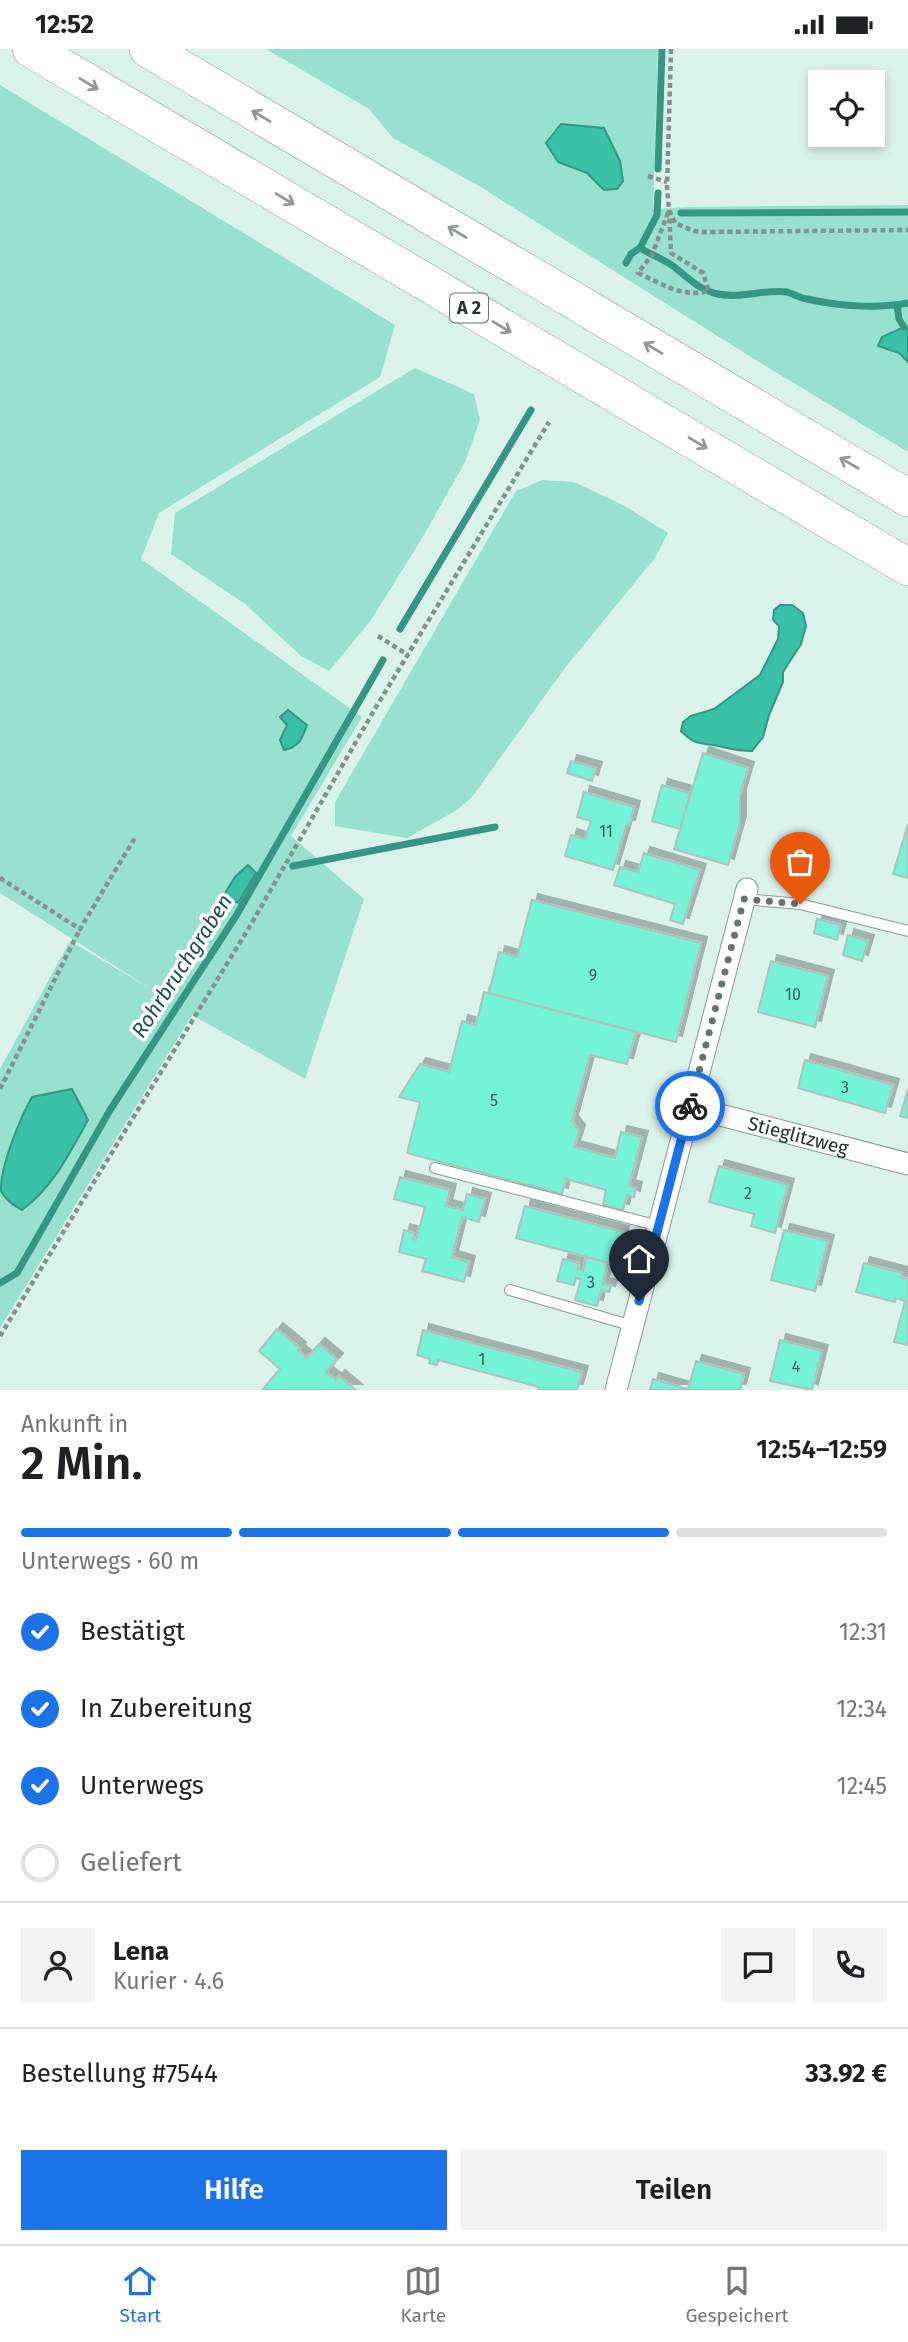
<!DOCTYPE html>
<html lang="de">
<meta charset="utf-8">
<style>
body{margin:0;font-family:"Fira Sans",sans-serif;background:#f2f2f2;color:#202124;height:100vh;display:flex;flex-direction:column;font-size:26px;white-space:nowrap}
*{box-sizing:border-box;margin:0}
p{font-size:23px;color:#757577}
.icon{flex:none;width:38px;height:38px;fill:none;stroke:currentColor;stroke-width:2;stroke-linecap:round;stroke-linejoin:round}
.map{position:relative;height:1341px;overflow:hidden}
.panel{display:flex;flex-direction:column;background:#fff;flex:1}
.panel>*{flex:none}
.fabs{position:absolute;left:808px;top:21px;display:grid;gap:14px}
.fabs a{display:grid;place-items:center;width:77px;height:77px;border-radius:0px;background:#fff;box-shadow:0 4px 10px #0003;font-size:35px}
.pin{position:absolute;display:grid;place-items:center;width:60px;height:60px;color:#fff;margin:-72px -30px;border-radius:50% 50% 50% 0;rotate:-45deg;box-shadow:0 0 7px #0007}
.pin .icon{rotate:45deg}
.courier{position:absolute;display:grid;place-items:center;width:70px;height:70px;margin:-35px;border:5px solid #1a73e8;border-radius:50%;background:#fff;color:#222;box-shadow:0 2px 9px #0007}
.summary em{font-style:normal;font-weight:600}
.summary div{display:flex;flex-direction:column-reverse}
.summary{display:flex;align-items:center;justify-content:space-between;height:119px;padding:0 21px}
h1{font-size:46px;font-weight:600;line-height:52px}
.bar{display:grid;grid-template-columns:repeat(4,1fr);gap:10px 7px;align-content:center;height:84px;padding:0 21px}
.bar i{height:9px;border-radius:5px;background:#e0e0e0}
.bar .active{background:#1a73e8}
.bar p{grid-column:span 4}
.line{display:flex;align-items:center;gap:18px;padding:0 21px;border-top:2px solid #e0e0e0}
.line div{flex:1}
.round{display:grid;place-items:center;flex:none;width:74px;height:74px;border-radius:0px;background:#f2f2f2}
ol{padding:0 21px;list-style:none}
li{display:flex;align-items:center;gap:21px;height:77px}
li p{margin-inline-start:auto}
li .icon{padding:7px;border-radius:50%;background:#1a73e8;color:#fff;stroke-width:4}
li:last-child{color:#757577}
li i{width:38px;height:38px;border:4px solid #e0e0e0;border-radius:50%}
.cta{display:flex;gap:14px;margin-top:auto;padding:14px 21px}
.cta a{flex:1;height:80px;border-radius:0px;background:#1a73e8;color:#fff;font-size:28px;font-weight:600;line-height:80px;text-align:center}
.cta a+a{background:#f2f2f2;color:#202124}
.status{display:flex;justify-content:space-between;align-items:center;height:49px;padding:0 35px;background:#fff;direction:ltr}
.status svg{height:19px;fill:currentColor}
.menu{display:flex;justify-content:space-around;align-items:center;height:98px;border-top:2px solid #e0e0e0;background:#fff;font-size:19px;color:#757577}
.menu a{display:grid;justify-items:center;gap:4px}
.menu .active{color:#1a73e8}
.map>svg:first-child{display:block}
.green{fill:#96e0cd}
.water{fill:#39c1a7;stroke:#349683;stroke-width:2}
.lines{fill:none;stroke-linecap:round;stroke-linejoin:round}
.stream{stroke:#349683;stroke-width:7}
.building{fill:#73f2d6;stroke:#adc2bc;stroke-width:2;filter:url(#shadow)}
.lane-casing{stroke:#879c96;stroke-width:12}
.street-casing{stroke:#879c96;stroke-width:23}
.highway-casing{stroke:#879c96;stroke-width:38}
.path{stroke:#82928d;stroke-width:4.5;stroke-dasharray:5 3.5;stroke-linecap:butt}
.lane{stroke:#fff;stroke-width:10}
.street{stroke:#fff;stroke-width:21}
.highway{stroke:#fff;stroke-width:37}
.oneway{stroke:#939896}
.done{stroke:#667470;stroke-width:7;stroke-dasharray:0 12.6}
.route{stroke:#1a73e8;stroke-width:9}
.labels{text-anchor:middle;stroke-width:7;stroke-linejoin:round;paint-order:stroke}
.number-label{font-size:16px;fill:#3a6058}
.shield{fill:#fff;stroke:#686e6d;stroke-width:2}
.shield-label{font-size:18px;font-weight:bold;fill:#27302e}
.street-label{font-size:19px;fill:#27302e;stroke:#fff}
.water-label{font-size:21px;font-style:italic;fill:#195045;stroke:#fff}
</style>
<div class="status"><b>12:52</b><svg viewBox="0 0 49 12"><path d="M0 12V9h3v3zM5 12V6h3v6zM10 12V3h3v9zM15 12V0h3v12zM26 1h20v11H26zM47 4h2v5h-2z"/></svg></div>
<div class="map">
<svg width="908" height="1341" viewBox="0 0 908 1341">
<defs>
<filter id="shadow"><feDropShadow dx="6" dy="-6" stdDeviation="0" flood-color="#0004"/></filter>
</defs>
<rect width="100%" height="100%" fill="#dbf2eb"/>
<g class="green">
<path d="M266,0H658L653,160L689,158L908,156V403L762,315L479,137L393,89L369,60Z"/>
<path d="M0,36L395,276L380,328L159,464L141,510L362,668L291,787L364,850L305,1030L192,966L0,1279V1020L70,892L151,940L0,844Z"/>
<path d="M415,319L474,345L480,371L465,413L421,491L371,571L329,622L301,607L245,555L171,505L175,464Z"/>
<path d="M542,431L574,433L623,456L668,484L655,509L565,619L472,748L457,761L407,789L335,777V753L516,442Z"/>
</g>
<g class="water">
<path d="M561,75L604,79L620,112L623,132L617,140L604,141L587,124L558,113L546,94Z"/>
<path d="M904,278L908,280V313L899,304L878,297L882,288Z"/>
<path d="M780,556H792L803,564L806,577L801,595L783,623V633L769,666L763,688L752,702C738,702 732,700 718,697C699,693 696,697 681,682L683,673L691,667L714,660L760,626L778,590L779,577L773,571L774,561Z"/>
<path d="M288,661L307,676C302,690 299,698 284,701L280,691L287,676L280,668Z"/>
<path d="M248,816L256,824L238,854L224,846L235,828Z"/>
<path d="M72,1040L88,1071C70,1104 53,1138 22,1161C14,1156 6,1152 1,1142C0,1118 20,1069 32,1048Z"/>
</g>
<g class="lines">
<g class="stream">
<path d="M658,120L662,0"/>
<path d="M681,164L908,163"/>
<path d="M640,199L657,166L658,144"/>
<path d="M626,214L631,205L640,199C650,205 663,210 673,217C686,227 700,242 718,245C740,250 764,240 787,243C794,245 800,249 807,250C838,257 877,260 908,254"/>
<path d="M897,256L899,270L904,278"/>
<path d="M400,580L531,361"/>
<path d="M293,817L495,778"/>
<path d="M0,1234L17,1224L110,1061L236,867L383,611"/>
</g>
</g>
<g class="building">
<path d="M703,704L748,719L740,746V773L728,816L674,800Z"/>
<path d="M571,712L596,719L592,732L567,724Z"/>
<path d="M662,736L690,744L680,780L652,772Z"/>
<path d="M584,743L634,758L629,777H626L613,821L565,807L571,786L585,790L591,772L577,768Z"/>
<path d="M908,775V829L893,825Z"/>
<path d="M644,804L700,821L683,875L670,871L675,855L614,836L620,818L638,823Z"/>
<path d="M532,851L701,894L676,993L489,944L499,903L517,908Z"/>
<path d="M817,870L841,876L837,891L814,884Z"/>
<path d="M848,886L868,892L862,912L843,906Z"/>
<path d="M771,912L828,927L815,978L758,963Z"/>
<path d="M484,943L636,983L627,1015L590,1006L572,1072L579,1082L574,1098L615,1109L621,1083L642,1088L629,1137L636,1139L635,1143L634,1148L627,1146L623,1161L603,1156L606,1141L566,1130L562,1145L407,1104L420,1053L399,1048L420,1015L449,1023L462,972L476,976Z"/>
<path d="M805,1011L893,1036L885,1064L798,1039Z"/>
<path d="M908,1040V1069L900,1067Z"/>
<path d="M719,1117L788,1136L775,1184L751,1177L754,1165L709,1153Z"/>
<path d="M400,1128L450,1141L446,1157L463,1161L467,1145L485,1150L479,1173L462,1168L452,1208L469,1213L464,1233L422,1222L426,1210L399,1203L404,1181L414,1184L413,1190L416,1191L425,1158L394,1150Z"/>
<path d="M525,1157L623,1183L614,1215L516,1189Z"/>
<path d="M784,1181L828,1192L815,1242L771,1231Z"/>
<path d="M586,1208L608,1214L603,1235L611,1237L609,1243L601,1241L597,1257L575,1251L581,1230L576,1229L574,1236L557,1232L563,1210L579,1214L578,1220L583,1222Z"/>
<path d="M864,1214L902,1224L901,1228L908,1230V1296L894,1293L905,1252L896,1249L895,1253L856,1243Z"/>
<path d="M277,1280L300,1299L298,1301L307,1309L319,1295L337,1310L326,1323L336,1331L339,1327L356,1341H262L280,1320L259,1302Z"/>
<path d="M423,1281L582,1323L577,1341H538L539,1338L438,1311L437,1316L429,1314L430,1310L417,1306Z"/>
<path d="M780,1291L822,1302L812,1341L770,1332Z"/>
<path d="M696,1312L744,1325L740,1341H650L653,1330L688,1340Z"/>
</g>
<g class="lines">
<g class="lane-casing">
<g id="lane">
<path d="M744,850L800,855L908,882"/>
<path d="M435,1119L659,1177"/>
<path d="M510,1241L633,1277"/>
</g>
</g>
<g class="street-casing">
<g id="street">
<path id="s1" d="M690,1058L908,1115"/>
<path d="M616,1341L747,840"/>
</g>
</g>
<g class="highway-casing">
<g id="highway">
<path d="M31,0L908,518"/>
<path d="M148,0L908,449"/>
</g>
</g>
<g class="path">
<path d="M671,0L667,138L669,161L675,174L694,182L704,183L908,181"/>
<path d="M648,127L667,133"/>
<path d="M669,161L671,204L703,224L709,242C682,249 662,235 638,224L652,206Z"/>
<path d="M378,587L408,606"/>
<path d="M0,829L80,880L136,787"/>
<path d="M0,1040L80,880"/>
<path d="M0,1287L250,877L376,658L549,373"/>
</g>
<use href="#lane" class="lane"/>
<use href="#street" class="street"/>
<use href="#highway" class="highway"/>
</g>
<defs><path id="oneway-shaft" d="M-6 0H5M1.5-3L5.5 0L1.5 3" fill="none" stroke-width="1.6" stroke-linecap="round" stroke-linejoin="round" transform="scale(1.75)"/></defs>
<g class="oneway">
<use href="#oneway-shaft" transform="translate(89 35) rotate(31)"/>
<use href="#oneway-shaft" transform="translate(261 67) rotate(-149)"/>
<use href="#oneway-shaft" transform="translate(285 150) rotate(31)"/>
<use href="#oneway-shaft" transform="translate(457 183) rotate(-149)"/>
<use href="#oneway-shaft" transform="translate(502 278) rotate(31)"/>
<use href="#oneway-shaft" transform="translate(653 299) rotate(-149)"/>
<use href="#oneway-shaft" transform="translate(698 394) rotate(31)"/>
<use href="#oneway-shaft" transform="translate(849 414) rotate(-150)"/>
</g>
<g class="lines">
<path class="done" d="M690,1057L744,850L800,855"/>
<path class="route" d="M639,1252L690,1057"/>
</g>
<g class="labels">
<g class="number-label">
<text x="606" y="788">11</text>
<text x="593" y="932">9</text>
<text x="793" y="951">10</text>
<text x="845" y="1044">3</text>
<text x="494" y="1057">5</text>
<text x="748" y="1150">2</text>
<text x="591" y="1239">3</text>
<text x="482" y="1316">1</text>
<text x="796" y="1323">4</text>
</g>
<rect class="shield" x="450" y="244.5" width="38" height="29" rx="5"/>
<g class="shield-label">
<text x="469" y="265">A 2</text>
</g>
<g class="street-label">
<text dy="7" stroke="none"><textPath href="#s1" startOffset="112">Stieglitzweg</textPath></text>
</g>
<g class="water-label">
<text transform="translate(182 917) rotate(-57)" y="7">Rohrbruchgraben</text>
</g>
</g>
</svg>
<div class="fabs">
<a><svg class="icon" aria-label="locate" viewBox="0 0 24 24"><circle cx="12" cy="12" r="6"/><path d="M12 2v4M12 18v4M2 12h4M18 12h4"/></svg></a>
</div>
<div class="pin" style="left:800px;top:855px;background:#ea580c"><svg class="icon" aria-label="bag" viewBox="0 0 24 24"><path d="M5 8h14l-1 12H6zM9 8a3 3 0 0 1 6 0"/></svg></div>
<div class="pin" style="left:639px;top:1252px;background:#1f2937"><svg class="icon" aria-label="home" viewBox="0 0 24 24"><path d="M3 11l9-7 9 7M6 9v11h12V9"/></svg></div>
<div class="courier" style="left:690px;top:1057px"><svg class="icon" aria-label="bike" viewBox="0 0 24 24"><circle cx="6" cy="16" r="4"/><circle cx="18" cy="16" r="4"/><path d="M6 16l4-8h5l3 8M10 8l3 8H6M13 5h3"/></svg></div>
</div>
<section class="panel">
<div class="summary"><div><h1>2 Min.</h1><p>Ankunft in</p></div><em>12:54–12:59</em></div>
<div class="bar"><i class="active"></i><i class="active"></i><i class="active"></i><i></i><p>Unterwegs · 60 m</p></div>
<ol>
<li><svg class="icon" aria-label="check" viewBox="0 0 24 24"><path d="M5 12l5 5 9-10"/></svg>Bestätigt<p>12:31</p></li>
<li><svg class="icon" aria-label="check" viewBox="0 0 24 24"><path d="M5 12l5 5 9-10"/></svg>In Zubereitung<p>12:34</p></li>
<li><svg class="icon" aria-label="check" viewBox="0 0 24 24"><path d="M5 12l5 5 9-10"/></svg>Unterwegs<p>12:45</p></li>
<li><i></i>Geliefert</li>
</ol>
<div class="line" style="height:126px"><a class="round"><svg class="icon" aria-label="person" viewBox="0 0 24 24"><circle cx="12" cy="8" r="4"/><path d="M4 21q1-7 8-7t8 7"/></svg></a><div><b>Lena</b><p>Kurier · 4.6</p></div><a class="round"><svg class="icon" aria-label="chat" viewBox="0 0 24 24"><path d="M4 5h16v11H9l-5 4z"/></svg></a><a class="round"><svg class="icon" aria-label="phone" viewBox="0 0 24 24"><path d="M5 4h4l2 5-3 2q2 4 5 5l2-3 5 2v4C11 20 4 13 5 4z"/></svg></a></div>
<div class="line" style="height:91px"><div>Bestellung #7544</div><b>33.92 €</b></div>
<div class="cta"><a>Hilfe</a><a>Teilen</a></div>
</section>
<nav class="menu">
<a class="active"><svg class="icon" aria-label="home" viewBox="0 0 24 24"><path d="M3 11l9-7 9 7M6 9v11h12V9"/></svg>Start</a>
<a><svg class="icon" aria-label="map" viewBox="0 0 24 24"><path d="M3 6l6-2 6 2 6-2v14l-6 2-6-2-6 2zM9 4v14M15 6v14"/></svg>Karte</a>
<a><svg class="icon" aria-label="saved" viewBox="0 0 24 24"><path d="M7 4h10v16l-5-4-5 4z"/></svg>Gespeichert</a>
</nav>
